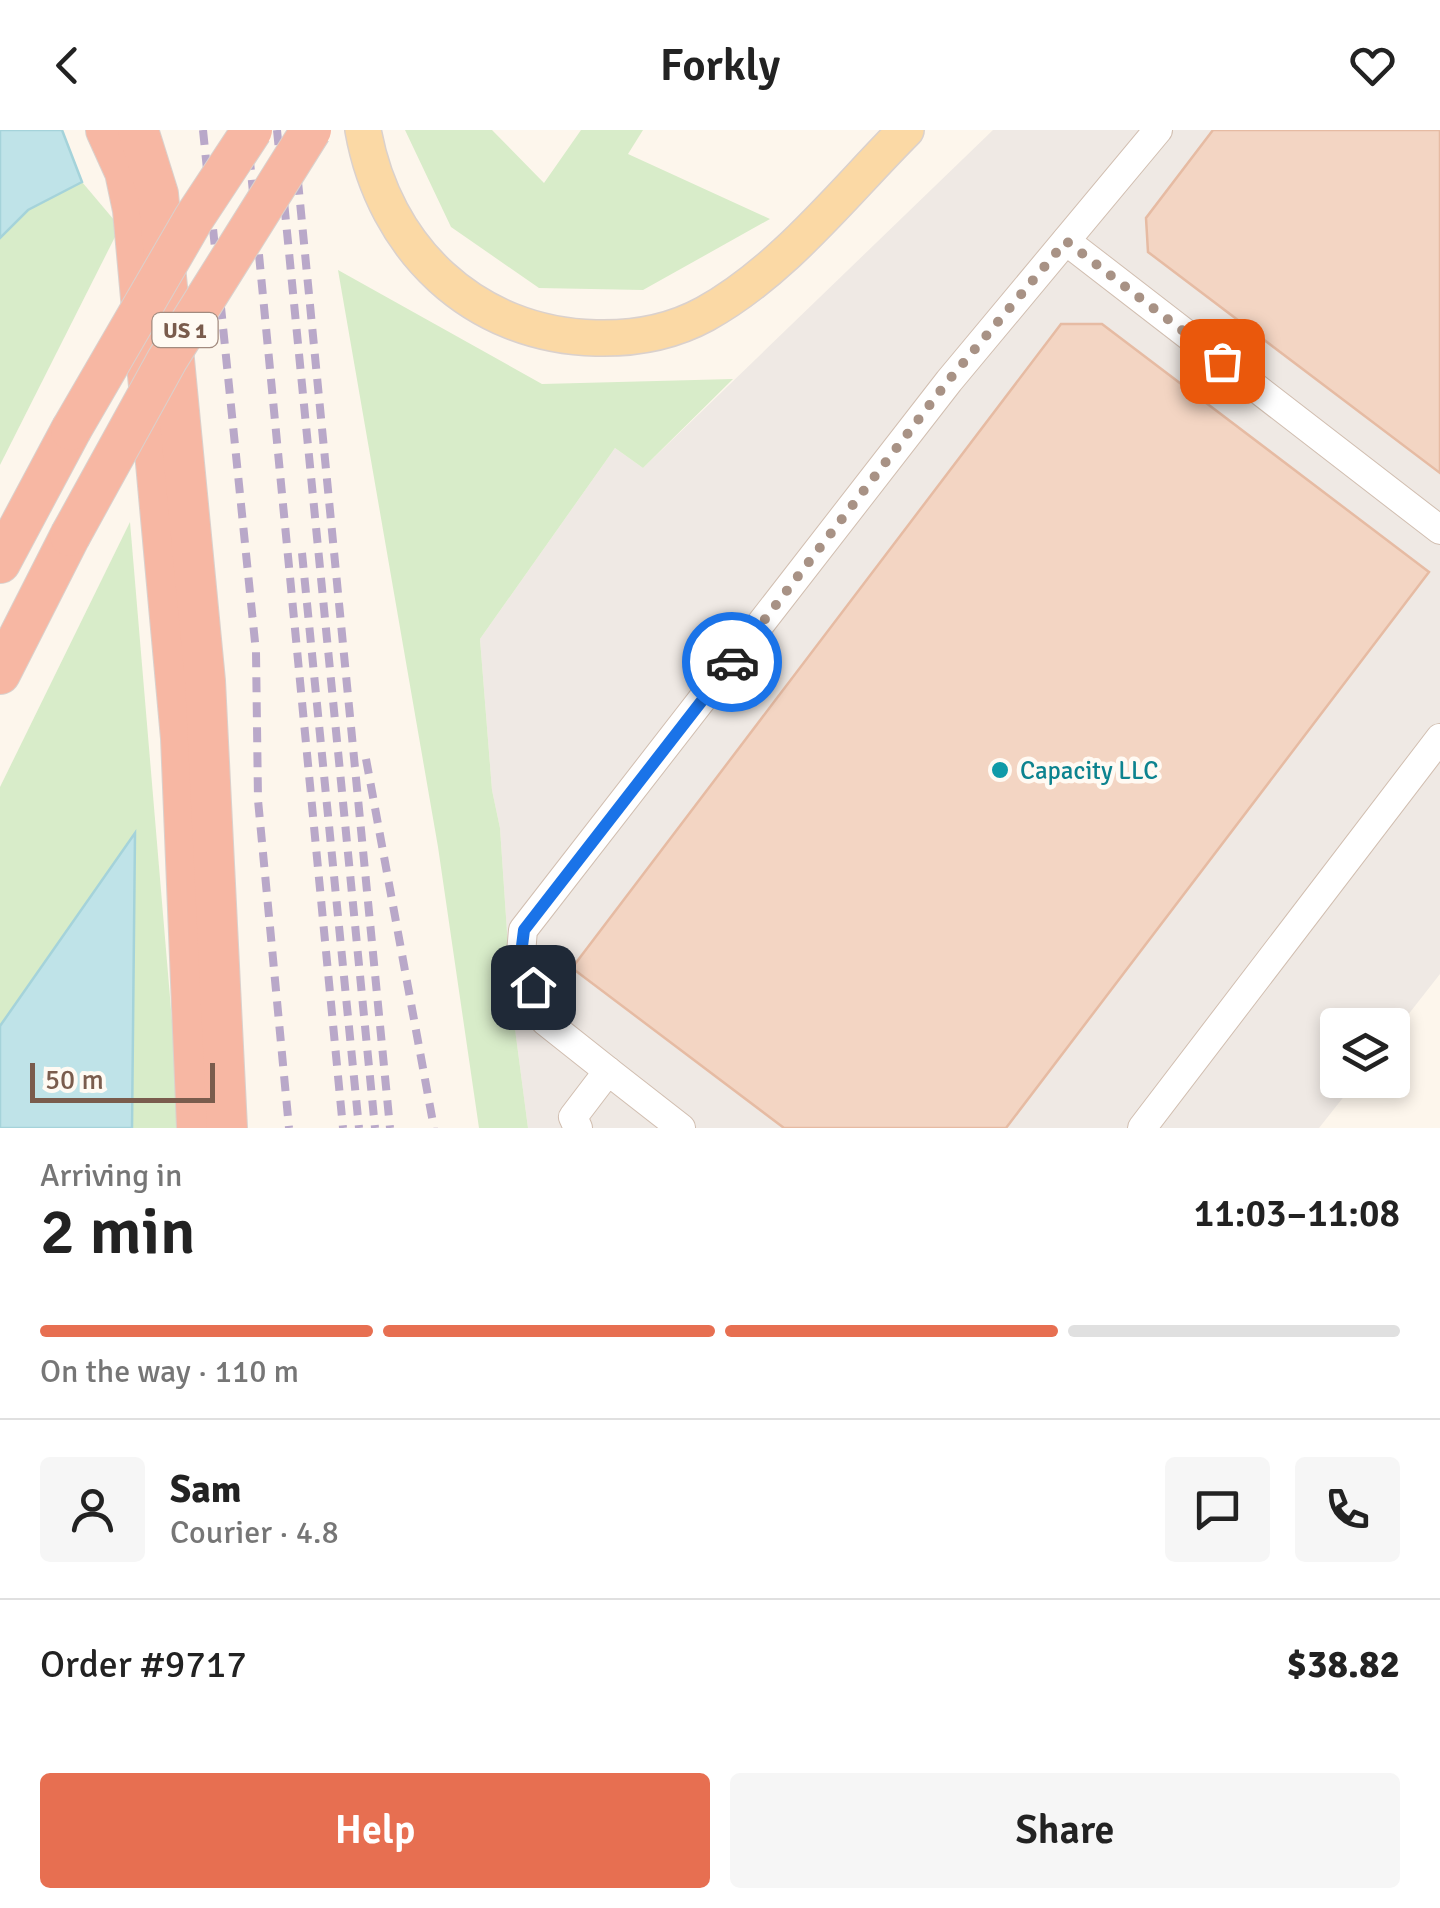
<!DOCTYPE html>
<meta charset="utf-8">
<style>
body{margin:0;font-family:Signika,sans-serif;background:#f6f6f6;color:#222;height:100vh;display:flex;flex-direction:column;font-size:38px;white-space:nowrap}
*{box-sizing:border-box;margin:0}
p{font-size:32px;color:#767676}
.icon{flex:none;width:55px;height:55px;fill:none;stroke:currentColor;stroke-width:2;stroke-linecap:round;stroke-linejoin:round}
.map{position:relative;height:998px;overflow:hidden}
.side{display:flex;flex-direction:column;background:#fff;flex:1}
.side>*{flex:none}
.fabs{position:absolute;left:1320px;top:878px;display:grid;gap:20px}
.fabs a{display:grid;place-items:center;width:90px;height:90px;border-radius:10px;background:#fff;box-shadow:0 5px 15px #0003;font-size:50px}
.scale{position:absolute;left:30px;bottom:25px;width:185px;box-sizing:border-box;padding-left:10px;border:5px solid #7a5c4d;border-top:0;font-size:28px;line-height:35px;white-space:nowrap;color:#7a5c4d;-webkit-text-stroke:8px #fffaf3;paint-order:stroke}
.pin{position:absolute;display:grid;place-items:center;width:85px;height:85px;color:#fff;margin:-42px;border-radius:20px;box-shadow:0 5px 15px #0006}
.courier{position:absolute;display:grid;place-items:center;width:100px;height:100px;margin:-50px;border:8px solid #1a73e8;border-radius:50%;background:#fff;color:#222;box-shadow:0 2px 12px #0007}
.overview em{font-style:normal;font-weight:600}
.overview div{display:flex;flex-direction:column-reverse}
.overview{display:flex;align-items:center;justify-content:space-between;height:170px;padding:0 40px}
h1{font-size:65px;font-weight:600;line-height:75px}
.bar{display:grid;grid-template-columns:repeat(4,1fr);gap:15px 10px;align-content:center;height:120px;padding:0 40px}
.bar i{height:12px;border-radius:8px;background:#e0e0e0}
.bar .active{background:#e76f51}
.bar p{grid-column:span 4}
.line{display:flex;align-items:center;gap:25px;padding:0 40px;border-top:2px solid #e0e0e0}
.line div{flex:1}
.round{display:grid;place-items:center;flex:none;width:105px;height:105px;border-radius:10px;background:#f6f6f6}
.primary-button{display:flex;gap:20px;margin-top:auto;padding:20px 40px}
.primary-button a{flex:1;height:115px;border-radius:10px;background:#e76f51;color:#fff;font-size:40px;font-weight:600;line-height:115px;text-align:center}
.primary-button a+a{background:#f6f6f6;color:#222}
header{display:flex;justify-content:space-between;align-items:center;height:130px;padding:0 40px;background:#fff;font-size:45px;font-weight:600}
.map>svg:first-child{display:block}
.industrial{fill:#efe9e4}
.green{fill:#d8ecc9}
.water{fill:#bfe3e8;stroke:#a5d3da;stroke-width:2.5}
.building{fill:#f3d5c3;stroke:#e6bba3;stroke-width:2.5}
.lines{fill:none;stroke-linecap:round;stroke-linejoin:round}
.minor-casing{stroke:#d1beb0;stroke-width:30}
.major-casing{stroke:#dad1cd;stroke-width:38}
.highway-casing{stroke:#dad1cd;stroke-width:42}
.minor{stroke:#fff;stroke-width:28}
.major{stroke:#fbd9a5;stroke-width:35}
.highway{stroke:#f7b7a3;stroke-width:40}
.rail{stroke:#b9a8c9;stroke-width:8;stroke-dasharray:15 10;stroke-linecap:butt}
.highway-bridge-casing{stroke:#dad1cd;stroke-width:42;stroke-linecap:butt}
.highway-bridge{stroke:#f7b7a3;stroke-width:40}
.done{stroke:#a89285;stroke-width:10;stroke-dasharray:0 18}
.route{stroke:#1a73e8;stroke-width:12}
.culture-dot{fill:#0f9aa8;stroke:#fffaf3;stroke-width:4}
.labels{text-anchor:middle;stroke-width:9;stroke-linejoin:round;paint-order:stroke}
.shield{fill:#fffaf3;stroke:#a28b7f;stroke-width:2.5}
.shield-label{font-size:22px;font-weight:bold;fill:#7a5c4d}
.culture-label{font-size:25px;fill:#0d838f;stroke:#fffaf3;text-anchor:start}
</style>
<header><svg class="icon" aria-label="back" viewBox="0 0 24 24"><path d="M15 5l-7 7 7 7"/></svg>Forkly<svg class="icon" aria-label="heart" viewBox="0 0 24 24"><path d="M12 20l-8-8c-3-5 5-10 8-4 3-6 11-1 8 4z"/></svg></header>
<div class="map">
<svg width="1440" height="998" viewBox="0 0 1440 998">
<rect width="100%" height="100%" fill="#fdf6ec"/>
<path class="industrial" d="M993,0H1440V844L1393,904L1392,895H1338V950H1357L1319,998H528L512,876L500,698L492,660L480,509L615,318L643,338Z"/>
<g class="green">
<path d="M405,0H492L544,53L581,0H643L628,24L770,89L643,160L539,158L451,97Z"/>
<path d="M82,52L120,97L0,335V108L28,80Z"/>
<path d="M338,140L542,254L733,249L643,338L615,318L480,509L492,660L500,698L512,876L528,998H479L438,717Z"/>
<path d="M130,392L181,998H0V657Z"/>
</g>
<g class="water">
<path d="M0,0H62L82,52L28,80L0,108Z"/>
<path d="M135,703L132,998H0V896Z"/>
</g>
<g class="building">
<path d="M1213,0H1440V343L1148,122L1146,88Z"/>
<path d="M1061,194H1102L1429,442L1006,998H784L572,838Z"/>
</g>
<g class="lines">
<g class="minor-casing">
<g id="minor">
<path d="M1066,111L1440,400"/>
<path d="M608,941L545,891L521,823L523,800L949,251L1158,0"/>
<path d="M578,998L573,987L608,941L681,998"/>
<path d="M1142,998L1440,608"/>
</g>
</g>
<g class="major-casing">
<path id="major" d="M363,0C384,118 473,205 596,208C633,209 672,202 705,184C783,141 844,62 906,0"/>
</g>
<g class="highway-casing">
<g id="highway">
<path d="M106,0L125,42L133,80L181,608L197,998"/>
<path d="M138,0L158,64L205,551L227,998"/>
<path d="M0,433L71,300"/>
<path d="M0,544L70,406"/>
</g>
</g>
<use href="#minor" class="minor"/>
<use href="#major" class="major"/>
<use href="#highway" class="highway"/>
<g class="rail">
<path d="M203,0L256,522L258,670L289,998"/>
<path d="M247,0L343,998"/>
<path d="M277,0L375,998"/>
<path d="M293,0L390,998"/>
<path d="M302,423L359,998"/>
<path d="M366,629L434,998"/>
</g>
<g class="highway-bridge-casing">
<g id="highway-bridge">
<path d="M71,300L194,88L252,0"/>
<path d="M70,406L167,230L311,0"/>
</g>
</g>
<use href="#highway-bridge" class="highway-bridge"/>
</g>
<g class="lines">
<path class="done" d="M732,532L948,251L1066,111L1222,231"/>
<path class="route" d="M533,857L521,824L524,800L732,532"/>
</g>
<circle class="culture-dot" cx="1000" cy="640" r="10"/>
<g class="labels">
<rect class="shield" x="152.5" y="183" width="65" height="34" rx="8"/>
<g class="shield-label">
<text x="185" y="208">US 1</text>
</g>
<g class="culture-label">
<text x="1020" y="649">Capacity LLC</text>
</g>
</g>
</svg>
<div class="fabs">
<a><svg class="icon" aria-label="layers" viewBox="0 0 24 24"><path d="M12 4l9 5-9 5-9-5zM3 14l9 5 9-5"/></svg></a>
</div>
<div class="scale">50 m</div>
<div class="pin" style="left:1222px;top:231px;background:#ea580c"><svg class="icon" aria-label="bag" viewBox="0 0 24 24"><path d="M5 8h14l-1 12H6zM9 8a3 3 0 0 1 6 0"/></svg></div>
<div class="pin" style="left:533px;top:857px;background:#1f2937"><svg class="icon" aria-label="home" viewBox="0 0 24 24"><path d="M3 11l9-7 9 7M6 9v11h12V9"/></svg></div>
<div class="courier" style="left:732px;top:532px"><svg class="icon" aria-label="car" viewBox="0 0 24 24"><path d="M5 17H2v-5l4-1 3-4h7l3 4 3 1v5h-3M9 17h6M6 11h13"/><circle cx="7" cy="17" r="2"/><circle cx="17" cy="17" r="2"/></svg></div>
</div>
<section class="side">
<div class="overview"><div><h1>2 min</h1><p>Arriving in</p></div><em>11:03–11:08</em></div>
<div class="bar"><i class="active"></i><i class="active"></i><i class="active"></i><i></i><p>On the way · 110 m</p></div>
<div class="line" style="height:180px"><a class="round"><svg class="icon" aria-label="person" viewBox="0 0 24 24"><circle cx="12" cy="8" r="4"/><path d="M4 21q1-7 8-7t8 7"/></svg></a><div><b>Sam</b><p>Courier · 4.8</p></div><a class="round"><svg class="icon" aria-label="chat" viewBox="0 0 24 24"><path d="M4 5h16v11H9l-5 4z"/></svg></a><a class="round"><svg class="icon" aria-label="phone" viewBox="0 0 24 24"><path d="M5 4h4l2 5-3 2q2 4 5 5l2-3 5 2v4C11 20 4 13 5 4z"/></svg></a></div>
<div class="line" style="height:130px"><div>Order #9717</div><b>$38.82</b></div>
<div class="primary-button"><a>Help</a><a>Share</a></div>
</section>
